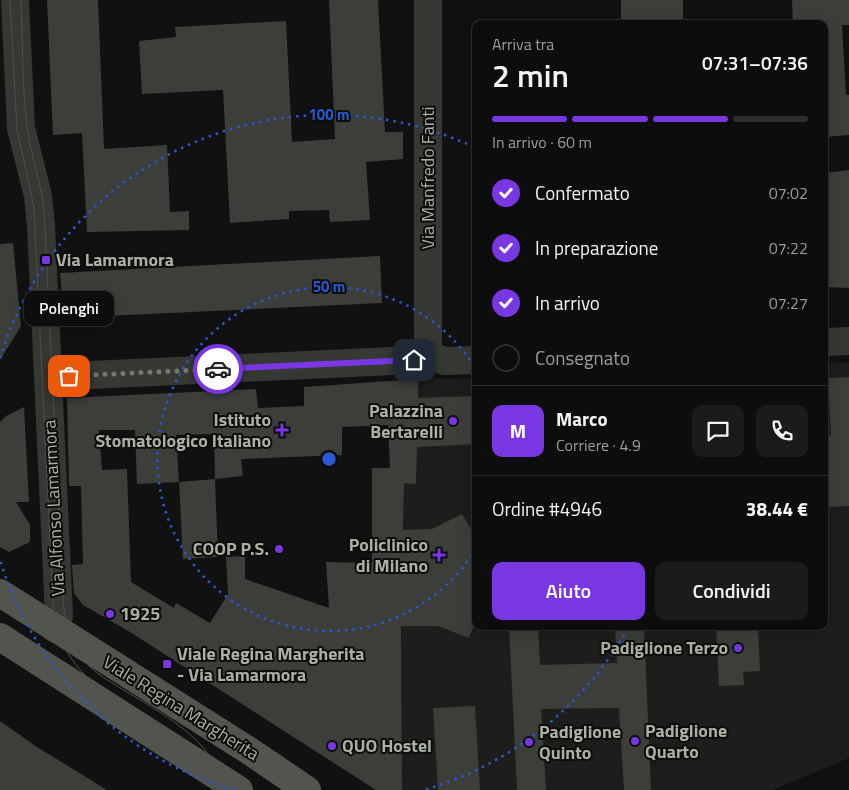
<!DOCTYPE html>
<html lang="it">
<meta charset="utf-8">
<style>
body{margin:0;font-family:"Titillium Web",sans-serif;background:#1a1b1a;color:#f1f3f6;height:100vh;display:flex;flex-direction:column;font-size:19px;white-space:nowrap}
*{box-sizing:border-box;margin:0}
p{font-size:16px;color:#9a9c9d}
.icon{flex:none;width:28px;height:28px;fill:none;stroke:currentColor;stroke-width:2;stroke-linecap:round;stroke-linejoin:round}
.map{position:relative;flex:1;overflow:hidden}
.panel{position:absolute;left:472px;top:20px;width:356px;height:610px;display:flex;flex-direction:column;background:#0c0d0c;border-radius:10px;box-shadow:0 5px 20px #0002,0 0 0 1px #2c2d2d}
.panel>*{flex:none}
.pin{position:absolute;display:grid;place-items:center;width:42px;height:42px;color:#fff;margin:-21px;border-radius:10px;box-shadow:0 2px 8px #0006}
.courier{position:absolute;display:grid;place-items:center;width:50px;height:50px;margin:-25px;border:4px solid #7837e2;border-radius:50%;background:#fff;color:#222;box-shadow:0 1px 6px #0007}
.bubble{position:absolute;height:35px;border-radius:10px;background:#0c0d0c;box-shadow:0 5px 20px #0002,0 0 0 1px #2c2d2d;font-size:16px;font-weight:600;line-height:35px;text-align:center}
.overview em{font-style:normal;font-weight:600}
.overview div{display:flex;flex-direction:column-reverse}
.overview{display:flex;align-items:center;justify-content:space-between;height:85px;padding:0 20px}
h1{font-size:32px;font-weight:600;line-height:38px}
.bar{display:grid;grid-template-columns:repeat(4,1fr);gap:8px 5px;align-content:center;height:60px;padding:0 20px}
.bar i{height:6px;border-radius:4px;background:#2c2d2d}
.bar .selected{background:#7837e2}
.bar p{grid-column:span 4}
.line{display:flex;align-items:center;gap:12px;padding:0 20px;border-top:1px solid #2c2d2d}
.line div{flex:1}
.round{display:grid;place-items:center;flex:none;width:52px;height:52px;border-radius:10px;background:#1a1b1a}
ol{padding:0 20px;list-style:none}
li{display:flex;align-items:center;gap:15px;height:55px}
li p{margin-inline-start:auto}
li .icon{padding:5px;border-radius:50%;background:#7837e2;color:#fff;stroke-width:4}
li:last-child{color:#9a9c9d}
li i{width:28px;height:28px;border:2px solid #2c2d2d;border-radius:50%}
.button{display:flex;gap:10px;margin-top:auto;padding:10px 20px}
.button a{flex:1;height:58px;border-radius:10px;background:#7837e2;color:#fff;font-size:20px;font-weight:600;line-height:58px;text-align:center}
.button a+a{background:#1a1b1a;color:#f1f3f6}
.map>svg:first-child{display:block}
.built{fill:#1d1e1c}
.building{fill:#3c3e3a;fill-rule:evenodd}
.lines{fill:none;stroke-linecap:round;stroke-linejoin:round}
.minor{stroke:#353833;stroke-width:28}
.major{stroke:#51554e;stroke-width:28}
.tram{stroke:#4e514b;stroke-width:1}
.done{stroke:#75796f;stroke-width:5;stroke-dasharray:0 9}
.route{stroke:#7837e2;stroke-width:6}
.ring{fill:none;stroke:#2b58d3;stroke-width:2.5;stroke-dasharray:2.5 5}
.poi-dot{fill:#7837e2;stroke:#0b0c0b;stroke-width:2}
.labels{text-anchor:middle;stroke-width:4;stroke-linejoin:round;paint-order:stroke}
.street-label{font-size:18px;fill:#abb1a2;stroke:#0b0c0b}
.poi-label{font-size:18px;font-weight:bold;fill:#abb1a2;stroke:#0b0c0b;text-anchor:start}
.centre{fill:#2b58d3;stroke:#0b0c0b;stroke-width:2.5}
.ring-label{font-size:15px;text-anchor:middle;font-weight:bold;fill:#2b58d3;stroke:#0b0c0b;stroke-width:4;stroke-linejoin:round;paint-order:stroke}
</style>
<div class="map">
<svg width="849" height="790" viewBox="0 0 849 790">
<rect width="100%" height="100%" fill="#101110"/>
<path class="built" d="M849,362V758L772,790H402L401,657L404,483H416L418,379L476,378V626H825V363Z"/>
<g class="building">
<path d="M47,0H98L104,149L167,145L170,212L189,211V230L87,232L82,133L53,135Z"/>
<path d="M329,0H378L385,132H403V159L366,162L370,220L330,222L329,210L289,211V219L230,223L223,90L142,94L139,41L176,37L175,27L286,21L292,142L335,139Z"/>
<rect x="621" y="0" width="62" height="24"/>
<path d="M792,0H849V25H842L846,95H849V135L825,137V24H793Z"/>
<path d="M849,170V288L825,287V173Z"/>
<path d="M13,243L21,326L0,360V244Z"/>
<path d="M380,256L382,303L64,318L60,273Z"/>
<path d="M849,377V506L827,507L825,436L831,435L828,378Z"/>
<path d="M418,379V398L476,396V444L417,447L416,484L404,483L403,530L432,529L462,514L476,538V619L469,638L438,626H401L402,790H376L130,632L83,605L74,593L73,580L72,565L83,564L81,486H69L67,398L256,389L258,408L304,406V387ZM388,425L390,468H372V563L326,562L329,608L245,579V556L226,557L228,594L210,623L176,603L174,608L131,582L127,469L102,470L99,430H135L137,484L179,482L176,435L214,434L215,479L243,476L241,459L342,455V427Z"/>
<path d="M24,407L29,502H16L30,525V542L9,552L0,547V422L6,416Z"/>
<path d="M215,479L218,557L183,559L179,482Z"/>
<path d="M509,626H538L540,665L617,663L615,626H644L651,790H624L619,708L541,709L546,790H517Z"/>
<path d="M716,626H758L760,671L743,672L744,685L719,686Z"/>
<path d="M475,706L480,790H438L433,708Z"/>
<path d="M0,721L37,747L107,790H0Z"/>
</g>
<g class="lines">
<g class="minor">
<path d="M15,0L21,128L38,196L41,226L59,616L54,628"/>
<path d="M825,342L849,341"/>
<path d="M425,355L428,347V0"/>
<path d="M425,355L445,361L476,360"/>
<path d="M49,379L52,377L69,376L414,360L420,359L425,355"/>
</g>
<g class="major">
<path d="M0,593L248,750L307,790"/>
<path d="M0,637L239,790"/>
</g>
<g class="tram">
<path d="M10,0L17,130L30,187L34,209L53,603C56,637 67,659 93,683L174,735L191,748L205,768L214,790"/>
<path d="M21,0C23,41 22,87 27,128C31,155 40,180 44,208L63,602C66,626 73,651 91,668C99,675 109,681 119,687C160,713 214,738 225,790"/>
</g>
</g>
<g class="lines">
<path class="done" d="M69,376L218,369"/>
<path class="route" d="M218,369L414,360"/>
</g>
<g class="ring">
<path d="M476 549A172 172 0 1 1 476 369"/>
<path d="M628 628A344 344 0 0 1 424 790M234 790A344 344 0 0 1 0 560M0 358A344 344 0 0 1 474 147"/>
</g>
<g class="poi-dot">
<rect x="41" y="255" width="10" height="10" rx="2.5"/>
<circle cx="453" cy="421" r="5"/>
<path d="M279.5 422.5h5v5h5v5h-5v5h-5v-5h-5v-5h5z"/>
<circle cx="279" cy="549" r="5"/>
<path d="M436.5 547.5h5v5h5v5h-5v5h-5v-5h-5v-5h5z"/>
<circle cx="110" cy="614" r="5"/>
<circle cx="738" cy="648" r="5"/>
<rect x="162" y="659" width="10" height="10" rx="2.5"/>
<circle cx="635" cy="741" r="5"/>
<circle cx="529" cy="742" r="5"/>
<circle cx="332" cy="746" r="5"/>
</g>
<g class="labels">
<g class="street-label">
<text transform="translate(428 178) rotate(-90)" y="6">Via Manfredo Fanti</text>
<text transform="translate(54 508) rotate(-93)" y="6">Via Alfonso Lamarmora</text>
<text transform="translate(181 708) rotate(32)" y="6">Viale Regina Margherita</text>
</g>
<g class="poi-label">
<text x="56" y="266">Via Lamarmora</text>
<text x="443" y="417" text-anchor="end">Palazzina<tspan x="443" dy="21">Bertarelli</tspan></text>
<text x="271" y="426" text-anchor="end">Istituto<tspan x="271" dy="21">Stomatologico Italiano</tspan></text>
<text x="428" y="551" text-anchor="end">Policlinico<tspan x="428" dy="21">di Milano</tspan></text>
<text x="269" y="555" text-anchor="end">COOP P.S.</text>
<text x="120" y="620">1925</text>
<text x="728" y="654" text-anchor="end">Padiglione Terzo</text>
<text x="177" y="660">Viale Regina Margherita<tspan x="177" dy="21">- Via Lamarmora</tspan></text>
<text x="645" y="737">Padiglione<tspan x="645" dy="21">Quarto</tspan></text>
<text x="539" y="738">Padiglione<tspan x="539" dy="21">Quinto</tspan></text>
<text x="342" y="752">QUO Hostel</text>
</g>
</g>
<circle cx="329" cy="459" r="8" class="centre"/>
<g class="ring-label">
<text x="329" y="120">100 m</text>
<text x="329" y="292">50 m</text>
</g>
</svg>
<div class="pin" style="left:69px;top:376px;background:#ea580c"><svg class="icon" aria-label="bag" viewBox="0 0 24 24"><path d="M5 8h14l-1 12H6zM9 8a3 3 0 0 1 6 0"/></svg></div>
<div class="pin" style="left:414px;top:360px;background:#1f2937"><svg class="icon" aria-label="home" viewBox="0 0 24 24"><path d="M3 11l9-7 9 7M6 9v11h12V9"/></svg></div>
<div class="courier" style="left:218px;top:369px"><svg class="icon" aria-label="car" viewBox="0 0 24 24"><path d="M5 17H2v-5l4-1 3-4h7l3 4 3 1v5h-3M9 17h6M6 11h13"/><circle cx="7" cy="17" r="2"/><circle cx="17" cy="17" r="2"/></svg></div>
<div class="bubble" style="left:24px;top:291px;width:90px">Polenghi</div>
<section class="panel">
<div class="overview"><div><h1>2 min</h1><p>Arriva tra</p></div><em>07:31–07:36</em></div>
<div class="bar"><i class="selected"></i><i class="selected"></i><i class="selected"></i><i></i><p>In arrivo · 60 m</p></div>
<ol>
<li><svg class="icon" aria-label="check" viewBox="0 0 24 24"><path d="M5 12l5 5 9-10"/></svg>Confermato<p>07:02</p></li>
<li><svg class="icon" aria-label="check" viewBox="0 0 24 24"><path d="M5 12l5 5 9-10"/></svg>In preparazione<p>07:22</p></li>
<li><svg class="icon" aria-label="check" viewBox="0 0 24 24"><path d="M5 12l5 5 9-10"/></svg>In arrivo<p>07:27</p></li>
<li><i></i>Consegnato</li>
</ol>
<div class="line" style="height:90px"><b class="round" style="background:#7837e2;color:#fff">M</b><div><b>Marco</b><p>Corriere · 4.9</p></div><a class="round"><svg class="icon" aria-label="chat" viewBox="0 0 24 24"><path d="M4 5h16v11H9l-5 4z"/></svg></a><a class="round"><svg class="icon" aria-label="phone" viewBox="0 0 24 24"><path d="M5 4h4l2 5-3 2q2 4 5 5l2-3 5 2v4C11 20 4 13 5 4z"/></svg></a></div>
<div class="line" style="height:65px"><div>Ordine #4946</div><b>38.44 €</b></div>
<div class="button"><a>Aiuto</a><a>Condividi</a></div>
</section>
</div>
